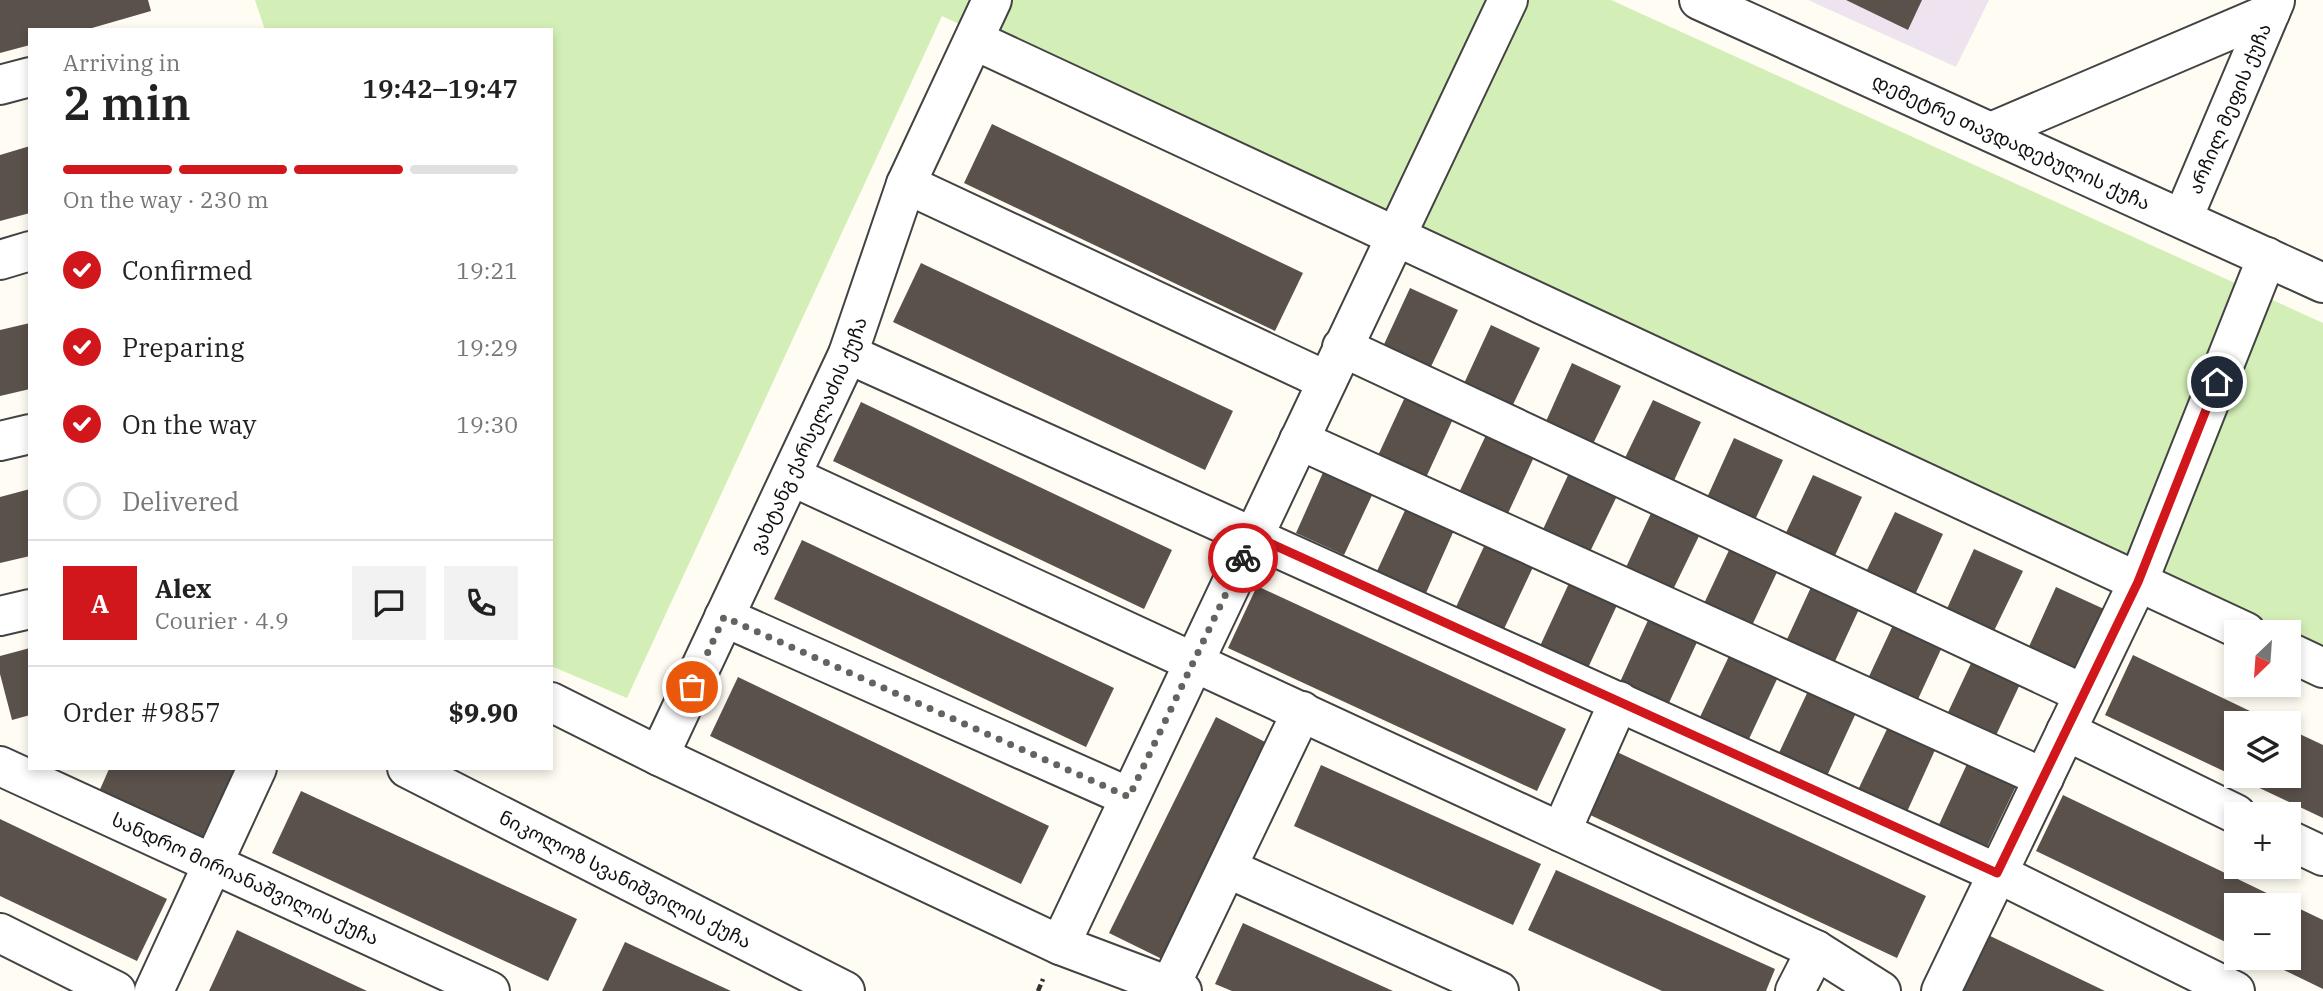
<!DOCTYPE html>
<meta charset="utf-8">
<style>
body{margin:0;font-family:"IBM Plex Serif","Noto Sans Georgian",serif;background:#f2f2f2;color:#222;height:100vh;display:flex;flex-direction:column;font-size:26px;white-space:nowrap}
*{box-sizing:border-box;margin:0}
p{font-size:23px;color:#767676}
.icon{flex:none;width:38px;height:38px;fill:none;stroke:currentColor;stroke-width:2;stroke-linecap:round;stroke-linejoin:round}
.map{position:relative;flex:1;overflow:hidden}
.sheet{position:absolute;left:28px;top:28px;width:525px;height:742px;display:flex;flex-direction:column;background:#fff;border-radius:0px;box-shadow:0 4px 10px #0003}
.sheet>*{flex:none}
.needle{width:46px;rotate:205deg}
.tools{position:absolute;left:2224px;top:620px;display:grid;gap:14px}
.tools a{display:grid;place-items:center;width:77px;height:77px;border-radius:0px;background:#fff;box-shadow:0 4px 10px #0003;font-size:35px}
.pin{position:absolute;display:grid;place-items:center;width:60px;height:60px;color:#fff;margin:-30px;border:4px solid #fff;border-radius:50%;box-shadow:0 2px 7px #0007}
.courier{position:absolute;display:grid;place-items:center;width:70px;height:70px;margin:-35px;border:5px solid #d1171c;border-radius:50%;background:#fff;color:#222;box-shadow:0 2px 9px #0007}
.overview em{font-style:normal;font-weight:600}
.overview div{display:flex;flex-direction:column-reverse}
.overview{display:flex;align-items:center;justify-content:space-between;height:119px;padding:0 35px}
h1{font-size:46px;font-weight:600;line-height:52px}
.bar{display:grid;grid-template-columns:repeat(4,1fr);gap:10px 7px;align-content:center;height:84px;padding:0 35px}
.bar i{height:9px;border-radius:5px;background:#e0e0e0}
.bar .current{background:#d1171c}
.bar p{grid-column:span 4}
.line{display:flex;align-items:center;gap:18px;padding:0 35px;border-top:2px solid #e0e0e0}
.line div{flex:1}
.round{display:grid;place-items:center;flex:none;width:74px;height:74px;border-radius:0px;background:#f2f2f2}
ol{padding:0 35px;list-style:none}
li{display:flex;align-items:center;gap:21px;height:77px}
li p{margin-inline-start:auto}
li .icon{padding:7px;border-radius:50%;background:#d1171c;color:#fff;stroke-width:4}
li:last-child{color:#767676}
li i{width:38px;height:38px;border:4px solid #e0e0e0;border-radius:50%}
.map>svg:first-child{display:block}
.industrial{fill:#eee4ef}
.green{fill:#d3efb7}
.building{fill:#5a514b}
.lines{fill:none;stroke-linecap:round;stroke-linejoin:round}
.minor-casing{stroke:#434343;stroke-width:42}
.path{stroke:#323232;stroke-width:4.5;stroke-dasharray:7 3.5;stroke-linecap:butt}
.minor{stroke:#fff;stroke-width:38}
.done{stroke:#64635f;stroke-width:7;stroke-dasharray:0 12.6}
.route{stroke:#d1171c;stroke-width:9}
.labels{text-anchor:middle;stroke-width:7;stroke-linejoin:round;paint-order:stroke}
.street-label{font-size:19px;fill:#101010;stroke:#fff}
</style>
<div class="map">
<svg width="2323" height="991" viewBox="0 0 2323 991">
<rect width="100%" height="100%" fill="#fffdf3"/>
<path class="industrial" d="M1808,0H1989L1956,67Z"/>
<path class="green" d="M255,0H1611L2323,323V659L2289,643V632H2264L942,16L627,698L551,666V30H265Z"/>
<g class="building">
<path d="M0,0H148L151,11L85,30H30V45L0,53Z"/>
<path d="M1846,0H1922L1908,30Z"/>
<path d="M992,124L1303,273L1275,331L964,183Z"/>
<path d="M30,146V213L0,221V155Z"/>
<path d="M921,263L1233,411L1205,470L893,322Z"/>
<path d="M1410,288L1458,310L1427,375L1380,353Z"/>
<path d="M30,323V389L0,396V330Z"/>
<path d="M1491,325L1540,348L1509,413L1461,390Z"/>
<path d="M1572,363L1621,386L1590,450L1543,428Z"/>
<path d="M1405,397L1453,419L1423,484L1375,462Z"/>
<path d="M1653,400L1701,422L1671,487L1622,464Z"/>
<path d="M861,402L1172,550L1144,609L833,461Z"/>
<path d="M1486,435L1534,457L1504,522L1456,499Z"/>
<path d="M1734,438L1783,460L1753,524L1705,502Z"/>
<path d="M1325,468L1374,491L1344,555L1296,533Z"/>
<path d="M1569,473L1617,496L1586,560L1539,538Z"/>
<path d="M1813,475L1862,497L1832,562L1783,539Z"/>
<path d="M30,489V556L0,563V497Z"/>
<path d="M1407,506L1455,528L1426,593L1377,571Z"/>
<path d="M1652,511L1700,534L1669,598L1622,576Z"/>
<path d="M1895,512L1943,534L1913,599L1864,576Z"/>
<path d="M802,540L1114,688L1086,747L774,599Z"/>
<path d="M1486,542L1534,565L1504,629L1456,607Z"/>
<path d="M1730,548L1778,570L1748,634L1700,612Z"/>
<path d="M1974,549L2023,571L1992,635L1945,613Z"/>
<path d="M1570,581L1618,603L1588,668L1540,646Z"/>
<path d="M1812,585L1860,607L1830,672L1782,650Z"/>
<path d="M1257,586L1566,729L1537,791L1228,648Z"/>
<path d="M2056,587L2104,609L2075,673L2027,651Z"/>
<path d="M1649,618L1698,640L1668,705L1620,682Z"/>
<path d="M1894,623L1943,645L1913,710L1864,687Z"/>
<path d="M30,648V715L12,720L0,674V656Z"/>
<path d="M1730,654L1778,677L1748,741L1699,719Z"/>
<path d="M2133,655L2275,723H2236V775H2289V729L2323,745V818L2105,715Z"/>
<path d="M1973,659L2021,682L1991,746L1943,723Z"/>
<path d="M738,677L1049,826L1021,884L710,736Z"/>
<path d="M1808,691L1856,713L1826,778L1778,755Z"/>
<path d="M1216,717L1271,745L1164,960L1109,933Z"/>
<path d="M1888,727L1935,750L1906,814L1857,792Z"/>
<path d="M1617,752L1926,896L1897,958L1588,814Z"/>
<path d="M1967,764L2016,786L1985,851L1937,829Z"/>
<path d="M1321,765L1541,864L1513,925L1294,826Z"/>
<path d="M114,768H249L224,822L212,817L200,842L98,794L109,769Z"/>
<path d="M301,791L577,919L548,981L272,853Z"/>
<path d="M2063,795L2323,920V989L2257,957H2289V905H2236V947L2036,851Z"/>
<path d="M0,819L167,899L137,961L0,896Z"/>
<path d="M1556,870L1775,969L1766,991H1662L1528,930Z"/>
<path d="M1243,923L1393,991H1232L1215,984Z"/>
<path d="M237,930L367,991H209Z"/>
<path d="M1986,934L2105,991H1959Z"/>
<path d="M625,942L731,991H602Z"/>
</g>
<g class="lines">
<g class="minor-casing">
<g id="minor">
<path id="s1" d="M1699,0L2323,283"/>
<path d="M974,40L2246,632"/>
<path d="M0,85L30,77"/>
<path d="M1991,132L2270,13"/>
<path d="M906,184L1327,381"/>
<path id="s2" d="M2183,218L2275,1"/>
<path d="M0,260L30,251"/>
<path d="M1342,347L2084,694"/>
<path d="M848,354L1997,873L2235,991"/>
<path d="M1299,440L2044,778"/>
<path d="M0,441L30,434"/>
<path d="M791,476L1816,950L1881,991"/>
<path d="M0,616L30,609"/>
<path d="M724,617L1129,797"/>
<path d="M2289,652L2323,668"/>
<path d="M551,702L659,756L1060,945L1508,0"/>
<path d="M2066,731L2236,814"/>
<path id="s3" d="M659,756L848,354L906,184L992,0"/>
<path id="s4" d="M0,766L490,991"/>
<path id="s5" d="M407,768L845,991"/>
<path d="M1561,832L1619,701"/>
<path d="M2289,840L2323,856"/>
<path d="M1227,868L1499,991"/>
<path d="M0,933L116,991"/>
<path d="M1060,945L1182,991"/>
<path d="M1170,986L1302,711"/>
<path d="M154,991L257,768"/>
<path d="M1795,991L1816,950"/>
<path d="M1941,991L2138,582L2267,257"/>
</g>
</g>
<path class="path" d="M1038,991L1043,979"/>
<use href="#minor" class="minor"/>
</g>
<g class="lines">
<path class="done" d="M692,687L724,617L1129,797L1243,558"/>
<path class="route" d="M1243,558L1254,536L1997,873L2138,582L2217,382"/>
</g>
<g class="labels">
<g class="street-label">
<text dy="7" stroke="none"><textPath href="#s2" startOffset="119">არჩილ მეფის ქუჩა</textPath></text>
<text dy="7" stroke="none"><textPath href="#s1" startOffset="343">დემეტრე თავდადებულის ქუჩა</textPath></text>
<text dy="7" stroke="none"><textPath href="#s3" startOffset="354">ვახტანგ ქარსელაძის ქუჩა</textPath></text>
<text dy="7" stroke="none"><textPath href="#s4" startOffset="270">სანდრო მირიანაშვილის ქუჩა</textPath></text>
<text dy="7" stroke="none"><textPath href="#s5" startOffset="245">ნიკოლოზ სვანიშვილის ქუჩა</textPath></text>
</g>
</g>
</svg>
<div class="tools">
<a><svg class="needle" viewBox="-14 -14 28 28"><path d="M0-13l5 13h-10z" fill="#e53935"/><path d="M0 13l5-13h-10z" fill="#767676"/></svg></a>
<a><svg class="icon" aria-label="layers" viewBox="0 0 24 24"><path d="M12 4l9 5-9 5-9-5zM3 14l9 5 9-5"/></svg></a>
<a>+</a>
<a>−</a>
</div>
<div class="pin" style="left:692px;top:687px;background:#ea580c"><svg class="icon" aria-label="bag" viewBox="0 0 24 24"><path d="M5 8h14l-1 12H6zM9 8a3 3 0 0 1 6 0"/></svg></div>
<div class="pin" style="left:2217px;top:382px;background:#1f2937"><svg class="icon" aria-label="home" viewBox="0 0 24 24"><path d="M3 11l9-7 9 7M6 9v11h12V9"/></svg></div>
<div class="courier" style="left:1243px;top:558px"><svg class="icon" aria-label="bike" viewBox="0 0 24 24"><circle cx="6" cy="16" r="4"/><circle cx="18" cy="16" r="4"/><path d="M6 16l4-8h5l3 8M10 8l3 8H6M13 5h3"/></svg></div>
<section class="sheet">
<div class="overview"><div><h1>2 min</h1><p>Arriving in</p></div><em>19:42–19:47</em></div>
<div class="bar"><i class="current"></i><i class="current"></i><i class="current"></i><i></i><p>On the way · 230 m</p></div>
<ol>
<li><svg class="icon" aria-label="check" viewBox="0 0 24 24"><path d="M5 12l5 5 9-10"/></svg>Confirmed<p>19:21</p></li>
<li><svg class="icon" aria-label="check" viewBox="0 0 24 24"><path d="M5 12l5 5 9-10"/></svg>Preparing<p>19:29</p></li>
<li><svg class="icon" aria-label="check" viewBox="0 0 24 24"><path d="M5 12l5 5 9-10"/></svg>On the way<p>19:30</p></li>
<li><i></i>Delivered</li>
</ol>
<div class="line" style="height:126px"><b class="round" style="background:#d1171c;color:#fff">A</b><div><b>Alex</b><p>Courier · 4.9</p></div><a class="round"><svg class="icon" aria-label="chat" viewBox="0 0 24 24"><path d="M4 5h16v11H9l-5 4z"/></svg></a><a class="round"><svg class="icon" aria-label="phone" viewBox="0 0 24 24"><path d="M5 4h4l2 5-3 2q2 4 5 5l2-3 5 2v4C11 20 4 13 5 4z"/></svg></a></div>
<div class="line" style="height:91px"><div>Order #9857</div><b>$9.90</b></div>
</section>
</div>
